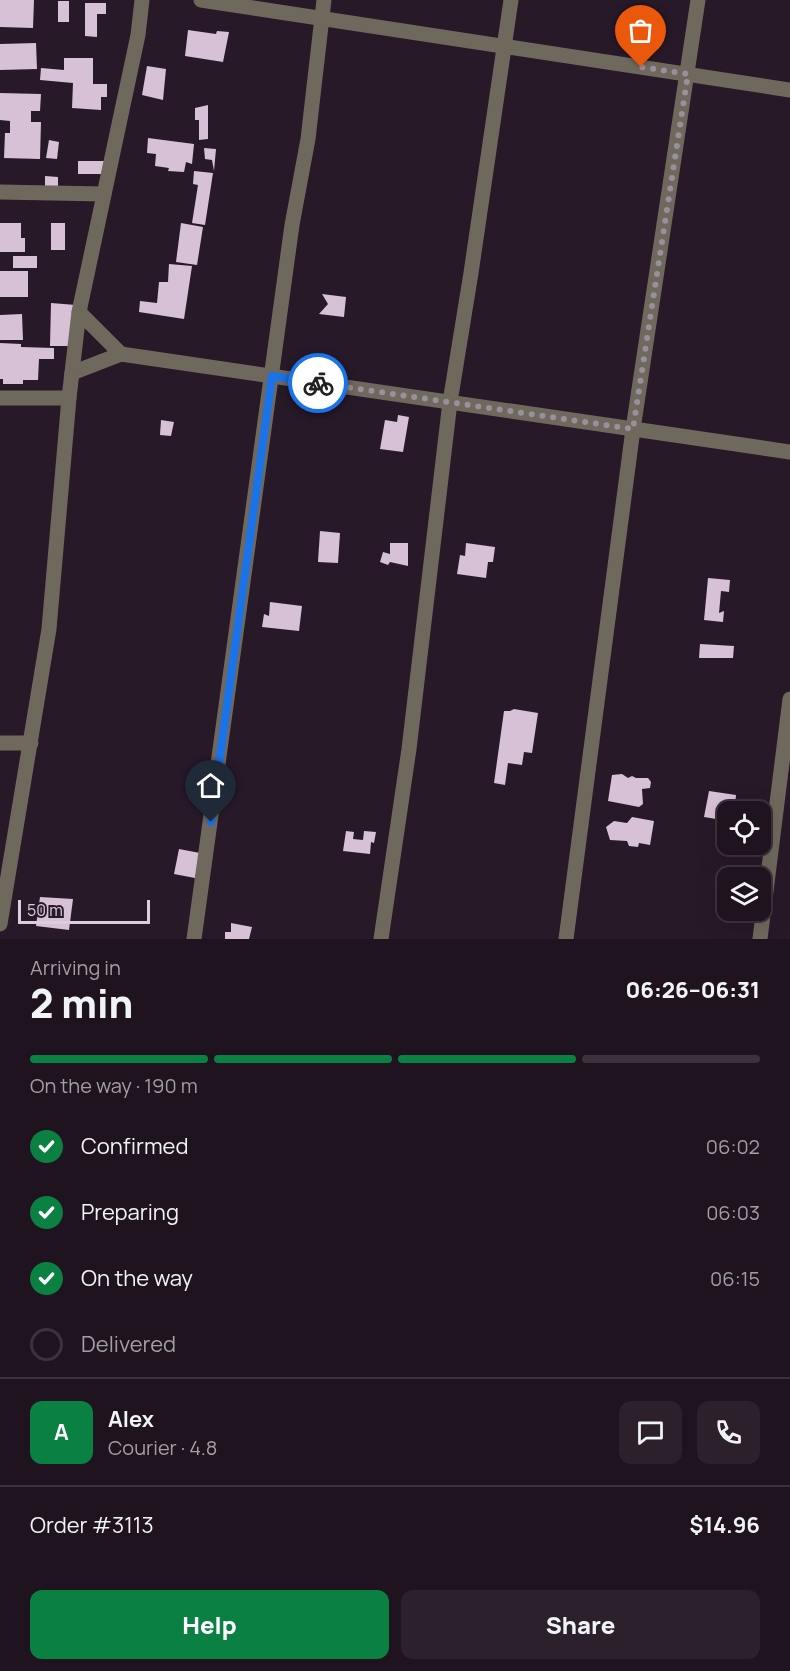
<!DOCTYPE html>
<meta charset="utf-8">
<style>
body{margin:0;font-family:Manrope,sans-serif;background:#2b202c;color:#f1f3f6;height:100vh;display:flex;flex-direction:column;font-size:22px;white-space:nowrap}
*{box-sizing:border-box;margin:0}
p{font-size:20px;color:#a19ea4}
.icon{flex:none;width:33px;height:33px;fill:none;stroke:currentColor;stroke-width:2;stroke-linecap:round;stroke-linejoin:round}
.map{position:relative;height:939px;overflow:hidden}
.details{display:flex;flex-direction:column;background:#1e131f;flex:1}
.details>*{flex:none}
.buttons{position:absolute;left:717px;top:801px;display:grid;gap:12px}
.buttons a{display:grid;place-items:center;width:54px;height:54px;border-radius:12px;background:#1e131f;box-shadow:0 6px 24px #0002,0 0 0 2px #3c323d;font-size:30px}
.scale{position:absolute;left:18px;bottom:15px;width:132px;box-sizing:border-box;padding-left:6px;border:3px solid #d9ced9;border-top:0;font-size:16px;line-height:21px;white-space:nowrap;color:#d9ced9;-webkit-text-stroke:4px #281929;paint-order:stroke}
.pin{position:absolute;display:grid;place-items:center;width:51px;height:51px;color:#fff;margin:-62px -26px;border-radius:50% 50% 50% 0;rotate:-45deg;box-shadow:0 0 6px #0007}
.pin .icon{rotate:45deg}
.courier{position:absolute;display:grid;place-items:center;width:60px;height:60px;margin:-30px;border:4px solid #1a73e8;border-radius:50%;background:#fff;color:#222;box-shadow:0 2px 8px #0007}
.summary em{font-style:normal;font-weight:800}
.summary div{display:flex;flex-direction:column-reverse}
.summary{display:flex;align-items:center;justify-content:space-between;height:102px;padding:0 30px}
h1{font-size:39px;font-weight:800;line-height:45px}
.bar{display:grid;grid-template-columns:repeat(4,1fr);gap:9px 6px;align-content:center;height:72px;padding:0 30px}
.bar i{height:8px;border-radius:4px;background:#3c323d}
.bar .selected{background:#0b8043}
.bar p{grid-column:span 4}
.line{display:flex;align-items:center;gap:15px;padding:0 30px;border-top:2px solid #3c323d}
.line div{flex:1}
.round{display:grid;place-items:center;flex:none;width:63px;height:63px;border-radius:12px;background:#2b202c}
ol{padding:0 30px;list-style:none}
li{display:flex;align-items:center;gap:18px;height:66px}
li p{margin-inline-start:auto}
li .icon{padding:6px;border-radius:50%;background:#0b8043;color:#fff;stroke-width:4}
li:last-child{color:#a19ea4}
li i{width:33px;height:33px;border:3px solid #3c323d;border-radius:50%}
.primary-button{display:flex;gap:12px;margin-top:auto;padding:12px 30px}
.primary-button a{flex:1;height:69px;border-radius:12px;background:#0b8043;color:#fff;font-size:24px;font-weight:800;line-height:69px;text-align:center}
.primary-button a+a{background:#2b202c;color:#f1f3f6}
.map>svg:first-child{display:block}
.building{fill:#d6c1d6}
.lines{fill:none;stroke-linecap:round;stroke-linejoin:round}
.minor{stroke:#6f695d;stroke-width:15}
.done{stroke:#9b8f9b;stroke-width:6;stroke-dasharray:0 10.8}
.route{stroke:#1a73e8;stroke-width:8}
</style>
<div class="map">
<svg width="790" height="939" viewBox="0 0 790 939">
<rect width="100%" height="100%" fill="#281929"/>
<g class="building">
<path d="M0,0H34L33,28L0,27Z"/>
<rect x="58" y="1" width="11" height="21"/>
<path d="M85,3H106V14H97V37L85,36Z"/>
<path d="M188,30L216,34L217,31L229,32L223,62L185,56Z"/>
<path d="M36,43L37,69L0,70V44Z"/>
<path d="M64,58H93V84H107V97H101V110L72,108L73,83L40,80L41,68L64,70Z"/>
<path d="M147,66L166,69L163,100L142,95Z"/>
<path d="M0,93L41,94L40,111H31V122H41L40,159L4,158L5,133H10V121L0,120Z"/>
<path d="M208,105V139L199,140V120H195V108Z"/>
<path d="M148,138L194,144L192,164L186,162L184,172L168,171L169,168L155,166L156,154L147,153Z"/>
<path d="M49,140L59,142L57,159L46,158Z"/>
<path d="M204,148L216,149L214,171L212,160L205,159Z"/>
<rect x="78" y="161" width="26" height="13"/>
<path d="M194,171L213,173L205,225L192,223L198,185L193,184Z"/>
<path d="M45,176L58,177V188L45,187Z"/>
<path d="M0,223H21V238H25V252H0Z"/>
<rect x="51" y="223" width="14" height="27"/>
<path d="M181,223L203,227L197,265L176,262Z"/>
<rect x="13" y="256" width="24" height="12"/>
<path d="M169,264L192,266L184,319L139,312L140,301L157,303L159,282H168Z"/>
<rect x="0" y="271" width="28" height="26"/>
<path d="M322,294L346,297L344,317L319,314L328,304Z"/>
<path d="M51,303L76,305L75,346H50Z"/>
<path d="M22,314L23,340H0V315Z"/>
<path d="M0,343L21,344V347L54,348V359H39L38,380H23V384H3V379H0Z"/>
<path d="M398,415L409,417L403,452L380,449L385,420L397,422Z"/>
<path d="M161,420L174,422L171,436L160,435Z"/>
<path d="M320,531L340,533L338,563L318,562Z"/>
<path d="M390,543H408V566L390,562L388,565L380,562L383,552L390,554Z"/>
<path d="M466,543L495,547L493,562H488L486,578L457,574L460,555L465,556Z"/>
<path d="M708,578L730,580L729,592L721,591L719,613L724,611L723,622L704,620Z"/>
<path d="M270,602L302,606L299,631L262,627L264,614L269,616Z"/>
<path d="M700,644L734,646L733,658H699Z"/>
<path d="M514,709L538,713L532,753L524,752L522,765L508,763L505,785L494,783L504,711H510Z"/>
<path d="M622,774L628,778L632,776L636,778H648L651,782L650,788L642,789L643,804L639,807L608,801L612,775Z"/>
<path d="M709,791L736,795L735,806L743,807L742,812H728V821L704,817Z"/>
<path d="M632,817L654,821L650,845L639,843L638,847L629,846L627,841L610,840L606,827L614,821L627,823Z"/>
<path d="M346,831L354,832L353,839L363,840L364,831L376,832L374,843L371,842L370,854L343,851Z"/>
<path d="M179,849L200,853L195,878L174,874Z"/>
<path d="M40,897L73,899L69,930L36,926Z"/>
<path d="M231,923L252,927L249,939H225V932H231Z"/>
</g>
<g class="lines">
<g class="minor">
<path d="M201,0L790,90"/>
<path d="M0,192L104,194"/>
<path d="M79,312L121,354"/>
<path d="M72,373L121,354L790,452"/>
<path d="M0,398H69"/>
<path d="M0,743H31"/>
<path d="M0,924L49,629L69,398L79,312L138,35L142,0"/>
<path d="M194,939L292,225L308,139L324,0"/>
<path d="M381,939L409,749L450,402L471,273L511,0"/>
<path d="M566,939L633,429L698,0"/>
<path d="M760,939L790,699"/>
</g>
</g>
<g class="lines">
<path class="done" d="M318,383L633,429L688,74L641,67"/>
<path class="route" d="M211,822L272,376L318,383"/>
</g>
</svg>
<div class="buttons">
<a><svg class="icon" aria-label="locate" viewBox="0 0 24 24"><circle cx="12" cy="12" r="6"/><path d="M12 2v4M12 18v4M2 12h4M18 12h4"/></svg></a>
<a><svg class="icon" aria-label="layers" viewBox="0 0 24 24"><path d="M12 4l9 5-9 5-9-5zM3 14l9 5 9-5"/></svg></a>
</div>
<div class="scale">50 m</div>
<div class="pin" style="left:641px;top:67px;background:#ea580c"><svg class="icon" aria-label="bag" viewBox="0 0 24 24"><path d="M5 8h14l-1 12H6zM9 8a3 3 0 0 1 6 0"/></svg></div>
<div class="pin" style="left:211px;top:822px;background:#1f2937"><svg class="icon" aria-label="home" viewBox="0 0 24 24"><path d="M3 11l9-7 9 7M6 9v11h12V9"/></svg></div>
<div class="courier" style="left:318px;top:383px"><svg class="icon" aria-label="bike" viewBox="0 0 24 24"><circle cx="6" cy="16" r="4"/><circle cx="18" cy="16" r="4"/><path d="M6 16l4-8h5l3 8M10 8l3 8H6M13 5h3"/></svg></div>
</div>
<section class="details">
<div class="summary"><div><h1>2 min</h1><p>Arriving in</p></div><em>06:26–06:31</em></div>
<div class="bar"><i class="selected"></i><i class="selected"></i><i class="selected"></i><i></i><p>On the way · 190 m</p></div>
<ol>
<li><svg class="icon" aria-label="check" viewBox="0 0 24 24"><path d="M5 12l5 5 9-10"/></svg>Confirmed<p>06:02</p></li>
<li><svg class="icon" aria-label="check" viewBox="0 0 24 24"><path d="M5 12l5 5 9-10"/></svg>Preparing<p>06:03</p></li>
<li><svg class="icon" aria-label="check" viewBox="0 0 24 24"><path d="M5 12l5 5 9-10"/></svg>On the way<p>06:15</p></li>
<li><i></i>Delivered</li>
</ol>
<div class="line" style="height:108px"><b class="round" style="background:#0b8043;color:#fff">A</b><div><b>Alex</b><p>Courier · 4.8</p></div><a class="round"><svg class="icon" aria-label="chat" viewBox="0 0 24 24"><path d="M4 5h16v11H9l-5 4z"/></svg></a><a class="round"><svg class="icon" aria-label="phone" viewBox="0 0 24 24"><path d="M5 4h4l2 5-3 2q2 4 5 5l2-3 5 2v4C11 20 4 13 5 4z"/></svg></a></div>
<div class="line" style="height:78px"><div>Order #3113</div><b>$14.96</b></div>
<div class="primary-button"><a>Help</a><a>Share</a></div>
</section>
